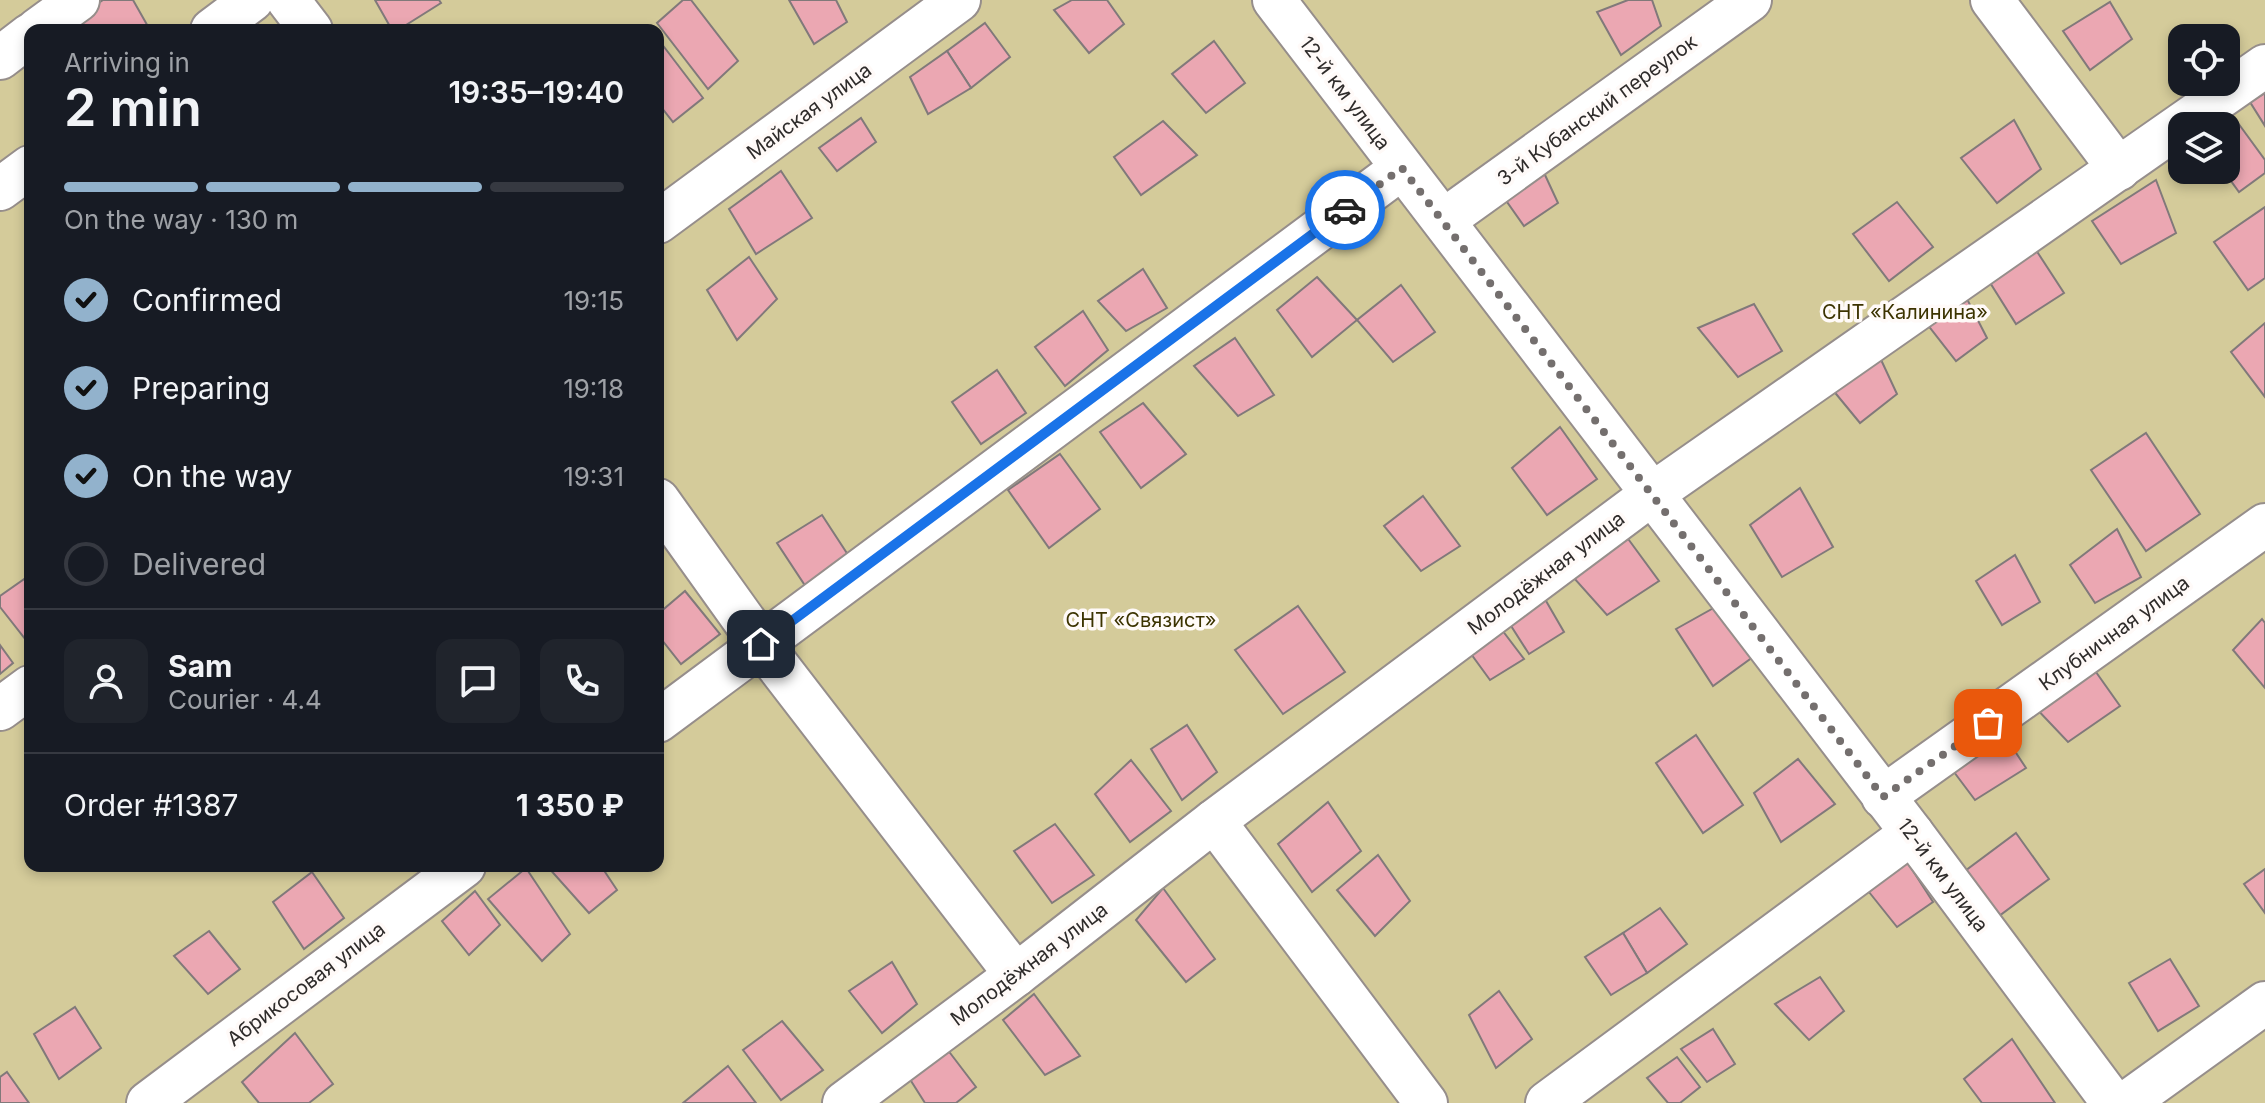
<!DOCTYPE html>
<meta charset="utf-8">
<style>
body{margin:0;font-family:Inter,sans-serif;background:#20242c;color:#f1f3f6;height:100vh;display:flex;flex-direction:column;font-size:30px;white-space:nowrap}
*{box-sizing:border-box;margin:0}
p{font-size:26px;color:#9ea1a6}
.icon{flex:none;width:44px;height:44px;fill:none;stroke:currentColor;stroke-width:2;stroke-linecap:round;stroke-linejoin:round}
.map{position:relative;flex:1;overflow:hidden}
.panel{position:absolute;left:24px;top:24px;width:640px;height:848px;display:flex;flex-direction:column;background:#171b24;border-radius:16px;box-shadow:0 4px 12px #0003}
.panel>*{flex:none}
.tools{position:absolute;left:2168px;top:24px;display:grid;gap:16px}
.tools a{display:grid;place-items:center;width:72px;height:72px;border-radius:16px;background:#171b24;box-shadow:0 4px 12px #0003;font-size:40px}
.pin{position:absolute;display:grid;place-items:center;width:68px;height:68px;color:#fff;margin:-34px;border-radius:16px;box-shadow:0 4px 12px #0006}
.courier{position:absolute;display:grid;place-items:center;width:80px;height:80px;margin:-40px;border:6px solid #1a73e8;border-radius:50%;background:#fff;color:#222;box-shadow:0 2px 10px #0007}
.summary em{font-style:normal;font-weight:600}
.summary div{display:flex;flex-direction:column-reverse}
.summary{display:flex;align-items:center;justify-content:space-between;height:136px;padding:0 40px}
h1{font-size:52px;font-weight:600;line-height:60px}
.bar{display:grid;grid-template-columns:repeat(4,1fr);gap:12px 8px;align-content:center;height:96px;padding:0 40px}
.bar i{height:10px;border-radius:6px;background:#363941}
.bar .current{background:#92b2cc}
.bar p{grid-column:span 4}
.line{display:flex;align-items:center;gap:20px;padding:0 40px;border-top:2px solid #363941}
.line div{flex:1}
.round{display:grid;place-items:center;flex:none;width:84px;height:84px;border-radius:16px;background:#20242c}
ol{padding:0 40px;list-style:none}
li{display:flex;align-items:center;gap:24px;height:88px}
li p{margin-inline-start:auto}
li .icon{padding:8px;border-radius:50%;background:#92b2cc;color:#111;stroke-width:4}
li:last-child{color:#9ea1a6}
li i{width:44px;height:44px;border:4px solid #363941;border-radius:50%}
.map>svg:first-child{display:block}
.green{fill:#d4cb9a;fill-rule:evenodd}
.building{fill:#eba7b2;stroke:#81797a;stroke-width:2}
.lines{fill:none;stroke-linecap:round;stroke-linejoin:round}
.minor-casing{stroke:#968e8b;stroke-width:46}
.minor{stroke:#fff;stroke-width:42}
.done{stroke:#746f6e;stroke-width:8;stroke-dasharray:0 14.4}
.route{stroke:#1a73e8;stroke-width:10}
.labels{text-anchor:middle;stroke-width:7;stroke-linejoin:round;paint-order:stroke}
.street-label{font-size:20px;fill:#2f2c2b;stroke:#fffaf8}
.park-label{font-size:20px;fill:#3c3300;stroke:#fffaf8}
</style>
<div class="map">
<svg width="2265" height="1103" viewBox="0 0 2265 1103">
<rect width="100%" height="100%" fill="#f4ebe9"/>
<path class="green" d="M0,0H2265V1103H0ZM30,30H658V866H30ZM2182,38H2226V82H2182ZM2182,126H2226V170H2182Z"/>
<g class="building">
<path d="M103,0H133L150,30H79L72,21Z"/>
<path d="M375,0H439L441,3L398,30H392Z"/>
<path d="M683,0H691L738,61L708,89L657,23Z"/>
<path d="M789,0H836L847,22L814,44Z"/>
<path d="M1072,0H1107L1124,24L1089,53L1054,10Z"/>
<path d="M1628,0H1652L1661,26L1621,55L1597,12Z"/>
<path d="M2110,2L2132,39L2090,70L2063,31Z"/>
<path d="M985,23L1010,57L971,88L947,51Z"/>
<path d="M658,39L703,98L673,122L658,103Z"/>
<path d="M1214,41L1245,83L1206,113L1172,74Z"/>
<path d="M947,51L971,88L928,114L910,77Z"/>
<path d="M2265,93V126L2250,102Z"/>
<path d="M861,118L876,142L837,171L819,148Z"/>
<path d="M2014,120L2041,169L1997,203L1961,158Z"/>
<path d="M1163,121L1197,155L1141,195L1114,157Z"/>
<path d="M2238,123L2265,160V173L2239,192L2223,170H2226V131Z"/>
<path d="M1539,162L1558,203L1524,226L1500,192Z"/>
<path d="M781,171L812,218L756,254L729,209Z"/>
<path d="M2156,180L2176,233L2121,264L2092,221Z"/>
<path d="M1897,202L1933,247L1889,281L1853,234Z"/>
<path d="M2265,207V278L2248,290L2214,242Z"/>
<path d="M2036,250L2064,293L2016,324L1989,281Z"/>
<path d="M749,257L777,299L737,340L707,290Z"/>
<path d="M1143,269L1167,308L1126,331L1098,301Z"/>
<path d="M1317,277L1357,320L1312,357L1277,310Z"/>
<path d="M1401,285L1435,332L1393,362L1357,320Z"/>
<path d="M1967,299L1987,338L1956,361L1924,320Z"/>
<path d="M1754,304L1782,351L1738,377L1698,328Z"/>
<path d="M1083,311L1108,350L1065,386L1035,347Z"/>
<path d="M2265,323V397L2231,352Z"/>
<path d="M1235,338L1274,395L1238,416L1194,366Z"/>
<path d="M1876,349L1897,394L1860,423L1832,389Z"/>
<path d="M997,370L1026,413L981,444L952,402Z"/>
<path d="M1143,403L1186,454L1141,488L1100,432Z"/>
<path d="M1560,427L1597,479L1547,515L1512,468Z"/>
<path d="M2146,433L2200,514L2146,551L2091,470Z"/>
<path d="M1060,454L1100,509L1049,548L1008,490Z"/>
<path d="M1800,488L1833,547L1782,577L1750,525Z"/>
<path d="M1423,496L1460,546L1421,571L1384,526Z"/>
<path d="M822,515L852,561L808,590L777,543Z"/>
<path d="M2117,529L2141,577L2095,603L2070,565Z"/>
<path d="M1626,536L1659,581L1607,615L1573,577Z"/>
<path d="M2015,555L2040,602L2002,625L1976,581Z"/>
<path d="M30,575V637L26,640L0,607V596Z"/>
<path d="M685,591L720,634L681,664L658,635V614Z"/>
<path d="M1542,594L1564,632L1529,654L1506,618Z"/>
<path d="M1719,605L1757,654L1713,686L1676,629Z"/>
<path d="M1298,606L1345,672L1283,714L1235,650Z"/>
<path d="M2262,619L2265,623V688L2233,650Z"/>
<path d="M1499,626L1524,659L1490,680L1466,647Z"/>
<path d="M0,645L13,663L0,674Z"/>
<path d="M2091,665L2120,706L2068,742L2032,704Z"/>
<path d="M1997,724L2026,768L1975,800L1948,764Z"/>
<path d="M1187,725L1217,772L1182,800L1151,749Z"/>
<path d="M1696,735L1743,805L1703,833L1656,763Z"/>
<path d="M1798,759L1835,804L1781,842L1754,793Z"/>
<path d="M1131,760L1171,811L1130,842L1095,794Z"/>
<path d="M1328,802L1361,851L1312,892L1278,844Z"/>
<path d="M1055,824L1094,875L1052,903L1014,851Z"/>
<path d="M2016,833L2049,879L1999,916L1965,871Z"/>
<path d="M1378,855L1410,901L1375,936L1337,890Z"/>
<path d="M1906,860L1933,902L1897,927L1869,892Z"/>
<path d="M547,866H601L617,890L589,913Z"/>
<path d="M526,868L570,934L542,961L488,899Z"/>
<path d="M2265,869V913L2244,884Z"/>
<path d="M312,872L344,918L304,949L273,902Z"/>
<path d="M1163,888L1215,959L1186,982L1136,920Z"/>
<path d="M475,891L500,925L469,955L442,921Z"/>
<path d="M1660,908L1687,944L1647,973L1623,933Z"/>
<path d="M209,931L240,969L208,994L174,956Z"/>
<path d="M1623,933L1647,973L1611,995L1585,957Z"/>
<path d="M2170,959L2199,1006L2158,1031L2129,983Z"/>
<path d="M892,962L917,1004L882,1033L849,991Z"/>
<path d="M1820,977L1844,1011L1809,1040L1775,1004Z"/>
<path d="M1499,991L1532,1039L1496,1068L1469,1015Z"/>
<path d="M1034,994L1080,1056L1045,1075L1003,1020Z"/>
<path d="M75,1007L101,1048L59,1079L34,1034Z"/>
<path d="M782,1021L823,1070L781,1100L743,1050Z"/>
<path d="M1713,1029L1735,1064L1707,1082L1681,1049Z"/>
<path d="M295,1033L333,1084L309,1103H259L242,1082Z"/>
<path d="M2012,1039L2055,1103H1982L1964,1079Z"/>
<path d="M944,1045L976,1087L956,1103H925L906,1073Z"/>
<path d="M1677,1057L1700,1087L1680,1103H1668L1647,1078Z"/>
<path d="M728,1066L756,1103H683Z"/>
<path d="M7,1072L29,1103H0V1077Z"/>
</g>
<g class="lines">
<g class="minor-casing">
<g id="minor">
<path d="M288,0L311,30"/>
<path d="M1274,0L1912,833L2113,1103"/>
<path d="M1992,0L2119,169"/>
<path d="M37,30L78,0"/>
<path d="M212,30L252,0"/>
<path d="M0,58L30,35"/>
<path d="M0,189L30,167"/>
<path d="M1444,220L1750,0"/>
<path d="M658,222L959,0"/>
<path d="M658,500L761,644L1016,975"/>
<path d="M0,709L30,687"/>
<path d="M658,721L1402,168"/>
<path d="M1883,797L2265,525"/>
<path d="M1214,821L1426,1103"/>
<path d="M148,1103L464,866"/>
<path d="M844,1103L1016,975L1214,821L1652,494L2265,66"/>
<path d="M1547,1103L1912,833"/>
<path d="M2126,1103L2265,1003"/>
</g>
</g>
<use href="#minor" class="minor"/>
</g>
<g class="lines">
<path class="done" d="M1345,210L1402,168L1883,797L1988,723"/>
<path class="route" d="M761,644L1345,210"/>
</g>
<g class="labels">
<g class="street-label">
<text transform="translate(1345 93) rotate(53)" y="7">12-й км улица</text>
<text transform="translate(1597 110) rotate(-36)" y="7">3-й Кубанский переулок</text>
<text transform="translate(809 111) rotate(-36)" y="7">Майская улица</text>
<text transform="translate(1546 573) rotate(-37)" y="7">Молодёжная улица</text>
<text transform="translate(2114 633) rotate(-36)" y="7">Клубничная улица</text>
<text transform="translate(1943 875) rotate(53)" y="7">12-й км улица</text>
<text transform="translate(1029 964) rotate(-37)" y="7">Молодёжная улица</text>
<text transform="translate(306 984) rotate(-37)" y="7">Абрикосовая улица</text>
</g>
<g class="park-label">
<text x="1905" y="319">СНТ «Калинина»</text>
<text x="1141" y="627">СНТ «Связист»</text>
</g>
</g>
</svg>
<div class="tools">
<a><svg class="icon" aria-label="locate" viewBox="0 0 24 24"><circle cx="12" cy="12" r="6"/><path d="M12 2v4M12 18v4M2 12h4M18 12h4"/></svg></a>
<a><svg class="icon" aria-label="layers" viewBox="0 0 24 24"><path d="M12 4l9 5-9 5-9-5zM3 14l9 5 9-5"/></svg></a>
</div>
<div class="pin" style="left:1988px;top:723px;background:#ea580c"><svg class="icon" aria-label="bag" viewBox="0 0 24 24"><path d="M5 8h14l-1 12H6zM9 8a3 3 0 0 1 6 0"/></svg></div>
<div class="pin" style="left:761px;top:644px;background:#1f2937"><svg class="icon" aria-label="home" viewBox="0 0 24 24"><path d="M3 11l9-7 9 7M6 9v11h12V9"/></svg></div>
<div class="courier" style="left:1345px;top:210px"><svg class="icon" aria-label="car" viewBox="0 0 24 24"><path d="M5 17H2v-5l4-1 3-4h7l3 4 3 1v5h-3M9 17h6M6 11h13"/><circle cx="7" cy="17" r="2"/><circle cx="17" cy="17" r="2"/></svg></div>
<section class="panel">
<div class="summary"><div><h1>2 min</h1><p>Arriving in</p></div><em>19:35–19:40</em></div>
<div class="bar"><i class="current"></i><i class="current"></i><i class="current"></i><i></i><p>On the way · 130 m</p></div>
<ol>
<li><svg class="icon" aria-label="check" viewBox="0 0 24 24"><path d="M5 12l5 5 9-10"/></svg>Confirmed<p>19:15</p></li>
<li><svg class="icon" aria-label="check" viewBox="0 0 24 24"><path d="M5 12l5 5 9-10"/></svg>Preparing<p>19:18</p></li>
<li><svg class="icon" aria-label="check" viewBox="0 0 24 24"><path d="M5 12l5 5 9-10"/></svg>On the way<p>19:31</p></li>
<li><i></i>Delivered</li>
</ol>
<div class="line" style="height:144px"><a class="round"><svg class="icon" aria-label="person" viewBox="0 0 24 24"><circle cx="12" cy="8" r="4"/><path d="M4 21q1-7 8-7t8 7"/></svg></a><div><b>Sam</b><p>Courier · 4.4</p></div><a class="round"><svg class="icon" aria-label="chat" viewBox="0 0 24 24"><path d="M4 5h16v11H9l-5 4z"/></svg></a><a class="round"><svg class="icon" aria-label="phone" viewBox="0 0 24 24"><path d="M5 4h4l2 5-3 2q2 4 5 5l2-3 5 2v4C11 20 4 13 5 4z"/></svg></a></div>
<div class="line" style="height:104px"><div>Order #1387</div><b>1 350 ₽</b></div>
</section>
</div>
